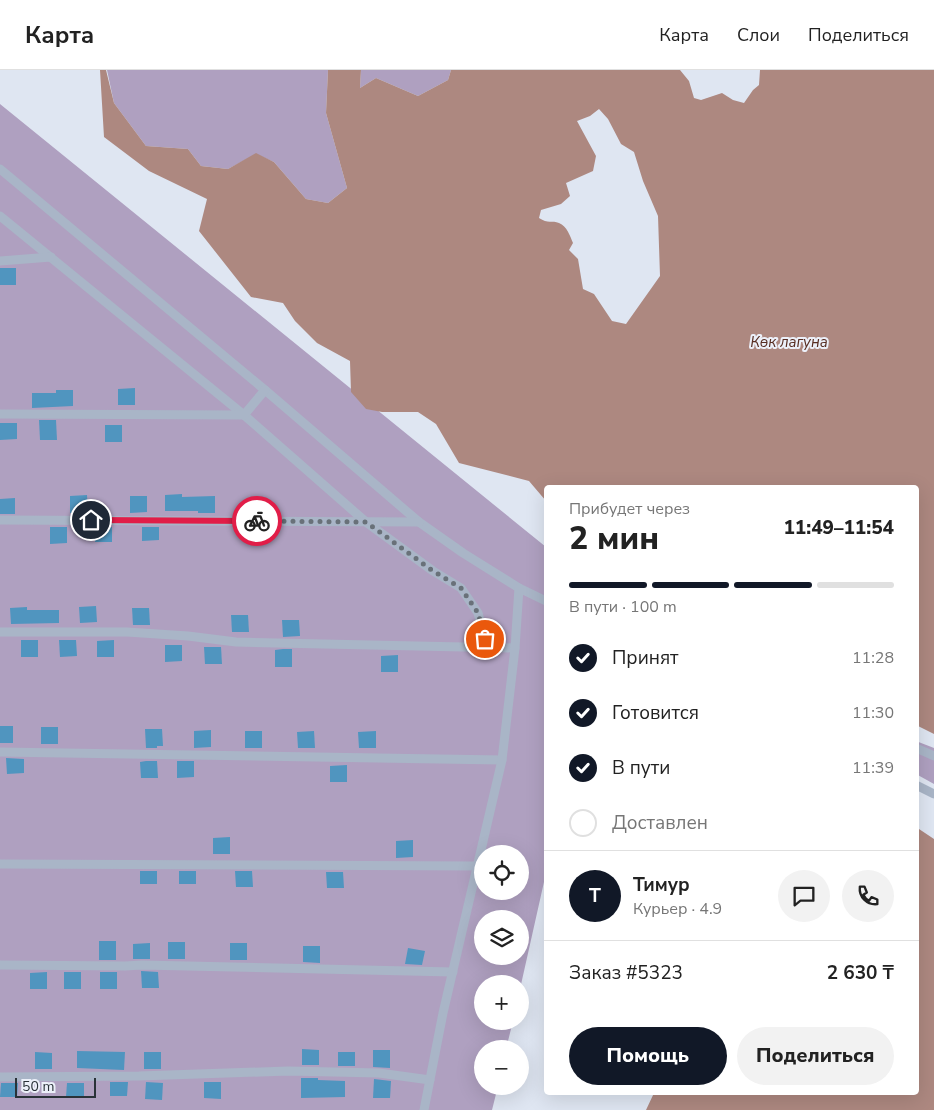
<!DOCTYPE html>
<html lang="ru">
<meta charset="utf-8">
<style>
body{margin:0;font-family:"Nunito Sans",sans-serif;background:#f2f2f2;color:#222;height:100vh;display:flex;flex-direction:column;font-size:19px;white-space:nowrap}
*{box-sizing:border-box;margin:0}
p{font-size:16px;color:#767676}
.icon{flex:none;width:28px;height:28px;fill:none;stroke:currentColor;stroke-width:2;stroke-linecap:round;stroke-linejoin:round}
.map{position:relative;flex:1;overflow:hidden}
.panel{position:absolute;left:544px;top:415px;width:375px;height:610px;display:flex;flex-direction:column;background:#fff;border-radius:5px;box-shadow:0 5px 20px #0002}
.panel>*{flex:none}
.tools{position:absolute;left:474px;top:775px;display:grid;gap:10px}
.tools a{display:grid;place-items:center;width:55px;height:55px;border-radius:50%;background:#fff;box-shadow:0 5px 20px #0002;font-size:25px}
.scale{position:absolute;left:15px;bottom:12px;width:81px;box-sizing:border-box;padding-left:5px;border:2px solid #2a3238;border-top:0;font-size:14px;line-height:18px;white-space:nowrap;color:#2a3238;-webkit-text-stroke:4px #ecf0f9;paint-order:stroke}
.pin{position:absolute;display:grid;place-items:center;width:42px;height:42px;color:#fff;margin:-21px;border:2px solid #fff;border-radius:50%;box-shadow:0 1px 5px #0007}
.courier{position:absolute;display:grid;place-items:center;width:50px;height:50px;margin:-25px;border:4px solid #e11d48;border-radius:50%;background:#fff;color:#222;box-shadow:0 1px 6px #0007}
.summary em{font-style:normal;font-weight:800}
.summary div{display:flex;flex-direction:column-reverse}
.summary{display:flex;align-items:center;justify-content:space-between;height:85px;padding:0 25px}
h1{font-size:32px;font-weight:800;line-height:38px}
.bar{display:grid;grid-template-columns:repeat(4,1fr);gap:8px 5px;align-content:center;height:60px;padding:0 25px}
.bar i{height:6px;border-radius:4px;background:#e0e0e0}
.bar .selected{background:#111827}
.bar p{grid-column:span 4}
.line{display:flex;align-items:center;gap:12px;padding:0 25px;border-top:1px solid #e0e0e0}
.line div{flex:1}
.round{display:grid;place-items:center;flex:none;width:52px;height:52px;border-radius:26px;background:#f2f2f2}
ol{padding:0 25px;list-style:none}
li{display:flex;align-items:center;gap:15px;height:55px}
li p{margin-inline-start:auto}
li .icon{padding:5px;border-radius:50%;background:#111827;color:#fff;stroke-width:4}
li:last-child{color:#767676}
li i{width:28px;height:28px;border:2px solid #e0e0e0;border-radius:50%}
.action{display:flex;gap:10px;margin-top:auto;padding:10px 25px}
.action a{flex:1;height:58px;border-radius:30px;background:#111827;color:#fff;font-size:20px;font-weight:800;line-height:58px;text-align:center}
.action a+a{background:#f2f2f2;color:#222}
header{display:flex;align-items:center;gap:30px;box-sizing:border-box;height:70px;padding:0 25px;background:#fff;border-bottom:1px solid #e0e0e0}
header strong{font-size:24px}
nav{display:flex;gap:28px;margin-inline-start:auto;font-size:18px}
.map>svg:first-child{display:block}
.green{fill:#afa0c0;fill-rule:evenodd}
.water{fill:#ad8880;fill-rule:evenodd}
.building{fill:#5095bf}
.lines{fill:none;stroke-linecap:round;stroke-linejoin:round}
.minor{stroke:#a9b5c7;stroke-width:9}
.done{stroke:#697179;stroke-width:5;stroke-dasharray:0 9}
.route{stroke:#e11d48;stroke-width:6}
.labels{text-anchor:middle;stroke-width:4;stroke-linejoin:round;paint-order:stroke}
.water-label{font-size:15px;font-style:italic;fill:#572d22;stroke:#ecf0f9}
</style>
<header>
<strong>Карта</strong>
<nav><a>Карта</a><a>Слои</a><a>Поделиться</a></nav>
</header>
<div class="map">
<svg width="934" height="1040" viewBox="0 0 934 1040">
<rect width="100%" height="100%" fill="#dfe6f2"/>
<g class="green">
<path d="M107,0H328L326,43L347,118L328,133L306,129L274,92L256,84L228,99L201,96L188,79L146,76L114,33Z"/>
<path d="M361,0H451L448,10L418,26L376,8L360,18Z"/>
<path d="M0,34L546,477V803L520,919V914H482V951H513L506,979H482V1016H498L492,1040H0ZM482,784H520V821H482ZM482,849H520V886H482Z"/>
<path d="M916,671L934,678V714L916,704Z"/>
</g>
<g class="water">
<path d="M100,0H106L114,33L146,76L188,79L201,96L228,99L256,83L274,92L306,129L328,133L347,118L326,43L328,0H361L360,18L376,8L418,26L448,10L451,0H680L689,11L694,28L701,30L722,23L733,30L744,33L753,20L759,15L760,0H934V664L916,655V418H546V431L529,411L459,393L436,354L418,342H382L366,339L351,322L350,291L317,273L295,251L283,233L251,227L199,161L207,129L149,101L104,67ZM599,39L608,49L621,74L634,82L643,111L658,146L660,206L626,254L612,251L594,224L583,219L578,189L569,180L573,173C570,166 567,156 559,153C552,150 548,154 539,148L541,140L561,134L570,126L566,113L593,101L596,86L577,51L590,46Z"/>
<path d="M916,757L934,769V1040H646L654,1023L916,1022Z"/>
</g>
<g class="building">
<rect x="0" y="198" width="16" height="17"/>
<path d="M135,318V335H118V319Z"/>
<path d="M56,320H73V336L32,338V323H56Z"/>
<path d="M39,350H56L57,370H40Z"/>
<path d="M0,353H17V369L0,370Z"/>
<rect x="105" y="355" width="17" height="17"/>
<path d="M182,424V427L215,426V443H198V441H165V425Z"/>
<path d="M87,425L88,442L70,443V426Z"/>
<path d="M130,426H147V442L130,443Z"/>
<path d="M15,428V444H0V429Z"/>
<path d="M50,457H67V473L50,474Z"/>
<rect x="95" y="457" width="17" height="15"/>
<path d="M142,457H159V470L142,471Z"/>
<path d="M96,536L97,552L80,553L79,537Z"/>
<path d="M27,537V540H59V553L11,554L10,538Z"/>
<path d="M132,538H149L150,555H133Z"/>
<path d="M231,545H248L249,562H232Z"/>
<path d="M282,550H299L300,566L283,567Z"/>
<rect x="21" y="570" width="17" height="17"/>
<path d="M59,570H76L77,586L60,587Z"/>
<path d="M114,570V587H97V571Z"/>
<path d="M165,575H182V591L165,592Z"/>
<path d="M204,577H221L222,594H205Z"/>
<path d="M283,579H292V597H275V580Z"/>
<path d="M398,585V602H381V586Z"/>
<rect x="0" y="656" width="13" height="17"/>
<rect x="41" y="657" width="17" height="17"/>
<path d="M145,659H162L163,676H157V678H146Z"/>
<path d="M211,660V677L194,678V661Z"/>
<rect x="245" y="661" width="17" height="17"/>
<path d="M314,661L315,678H298L297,662Z"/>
<path d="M376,661V678H359L358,662Z"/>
<path d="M6,688L24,689V703L7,704Z"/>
<path d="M146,691H157L158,708H141L140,692Z"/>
<path d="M177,691H194V707L177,708Z"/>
<path d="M347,695V712H330V696Z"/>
<path d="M230,767V784H213V768Z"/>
<path d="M413,770V787L396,788V771Z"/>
<rect x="140" y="801" width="17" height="13"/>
<rect x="179" y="801" width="17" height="13"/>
<path d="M235,801H252L253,817H236Z"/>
<path d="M326,802H343L344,818H327Z"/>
<rect x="99" y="871" width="17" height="19"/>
<rect x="168" y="872" width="17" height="17"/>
<path d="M150,873V889H133V874Z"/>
<rect x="230" y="873" width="17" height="17"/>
<path d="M303,876H320V893L303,892Z"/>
<path d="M408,878L425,881L422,895L405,894Z"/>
<path d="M141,901L158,902L159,918H142Z"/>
<path d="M47,902V919H30V903Z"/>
<rect x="64" y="902" width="17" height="17"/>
<rect x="100" y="902" width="17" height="17"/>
<path d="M302,979L319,980V995H302Z"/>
<path d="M373,980H390V998L373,997Z"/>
<path d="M77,981L125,982L124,1000L77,998Z"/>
<path d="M35,982L52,983V999H35Z"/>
<rect x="144" y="982" width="17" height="17"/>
<rect x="338" y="982" width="17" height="14"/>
<path d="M301,1008H318V1010L345,1011V1027L301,1028Z"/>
<path d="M374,1009L391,1011L390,1028H373Z"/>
<path d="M110,1012H128L127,1026H110Z"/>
<path d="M146,1012L163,1013L162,1030L145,1029Z"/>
<path d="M204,1012H221V1029L204,1028Z"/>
<path d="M1,1013H18L17,1027H0Z"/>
<path d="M67,1013H84V1028L66,1027Z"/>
</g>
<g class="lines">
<g class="minor">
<path d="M0,99L265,320L419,452L463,483L519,518L546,531"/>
<path d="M0,146L244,345L366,452L433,501L461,518L478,543L485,569L493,577"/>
<path d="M0,191L51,187"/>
<path d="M0,344L244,345L265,320"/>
<path d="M0,450L419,452"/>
<path d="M0,562H127L188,566L236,572L515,578"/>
<path d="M916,678L934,686"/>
<path d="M0,682L502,690"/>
<path d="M916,715L934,724"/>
<path d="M0,794L477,796"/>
<path d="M0,895L125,896L142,895L453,902"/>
<path d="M0,1007L139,1006L288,1001L379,1003L430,1010"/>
<path d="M424,1040L443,943L502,690L515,578L519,518"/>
</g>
</g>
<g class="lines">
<path class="done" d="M257,451L366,452L433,501L461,518L478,543L485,569"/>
<path class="route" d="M91,450L257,451"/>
</g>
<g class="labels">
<g class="water-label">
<text x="789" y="277">Көк лагуна</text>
</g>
</g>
</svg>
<div class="tools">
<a><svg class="icon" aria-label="locate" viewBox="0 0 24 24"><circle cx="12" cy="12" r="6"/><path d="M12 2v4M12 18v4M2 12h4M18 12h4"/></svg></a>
<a><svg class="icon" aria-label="layers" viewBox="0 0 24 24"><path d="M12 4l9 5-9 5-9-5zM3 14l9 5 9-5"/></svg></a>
<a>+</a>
<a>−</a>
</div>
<div class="scale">50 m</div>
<div class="pin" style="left:485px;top:569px;background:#ea580c"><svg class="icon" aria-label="bag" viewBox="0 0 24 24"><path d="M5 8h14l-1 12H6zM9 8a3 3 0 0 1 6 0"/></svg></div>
<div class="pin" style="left:91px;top:450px;background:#1f2937"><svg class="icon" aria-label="home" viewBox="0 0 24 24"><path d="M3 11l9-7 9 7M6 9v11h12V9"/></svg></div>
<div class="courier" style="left:257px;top:451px"><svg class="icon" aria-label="bike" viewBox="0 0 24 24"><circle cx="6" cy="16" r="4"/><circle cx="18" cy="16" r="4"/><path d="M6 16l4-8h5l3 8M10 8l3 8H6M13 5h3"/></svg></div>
<section class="panel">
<div class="summary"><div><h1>2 мин</h1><p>Прибудет через</p></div><em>11:49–11:54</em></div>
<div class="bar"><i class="selected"></i><i class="selected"></i><i class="selected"></i><i></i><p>В пути · 100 m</p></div>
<ol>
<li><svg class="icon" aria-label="check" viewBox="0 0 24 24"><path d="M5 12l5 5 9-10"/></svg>Принят<p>11:28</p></li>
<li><svg class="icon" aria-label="check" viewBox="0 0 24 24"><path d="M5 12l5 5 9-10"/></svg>Готовится<p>11:30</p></li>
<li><svg class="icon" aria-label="check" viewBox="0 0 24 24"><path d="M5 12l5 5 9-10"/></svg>В пути<p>11:39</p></li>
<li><i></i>Доставлен</li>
</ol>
<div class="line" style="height:90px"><b class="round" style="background:#111827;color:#fff">Т</b><div><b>Тимур</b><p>Курьер · 4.9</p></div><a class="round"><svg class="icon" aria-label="chat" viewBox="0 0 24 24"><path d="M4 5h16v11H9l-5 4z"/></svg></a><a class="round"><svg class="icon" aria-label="phone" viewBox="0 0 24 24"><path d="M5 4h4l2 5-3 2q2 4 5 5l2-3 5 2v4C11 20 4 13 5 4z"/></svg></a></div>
<div class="line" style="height:65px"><div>Заказ #5323</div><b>2 630 ₸</b></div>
<div class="action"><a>Помощь</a><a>Поделиться</a></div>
</section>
</div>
